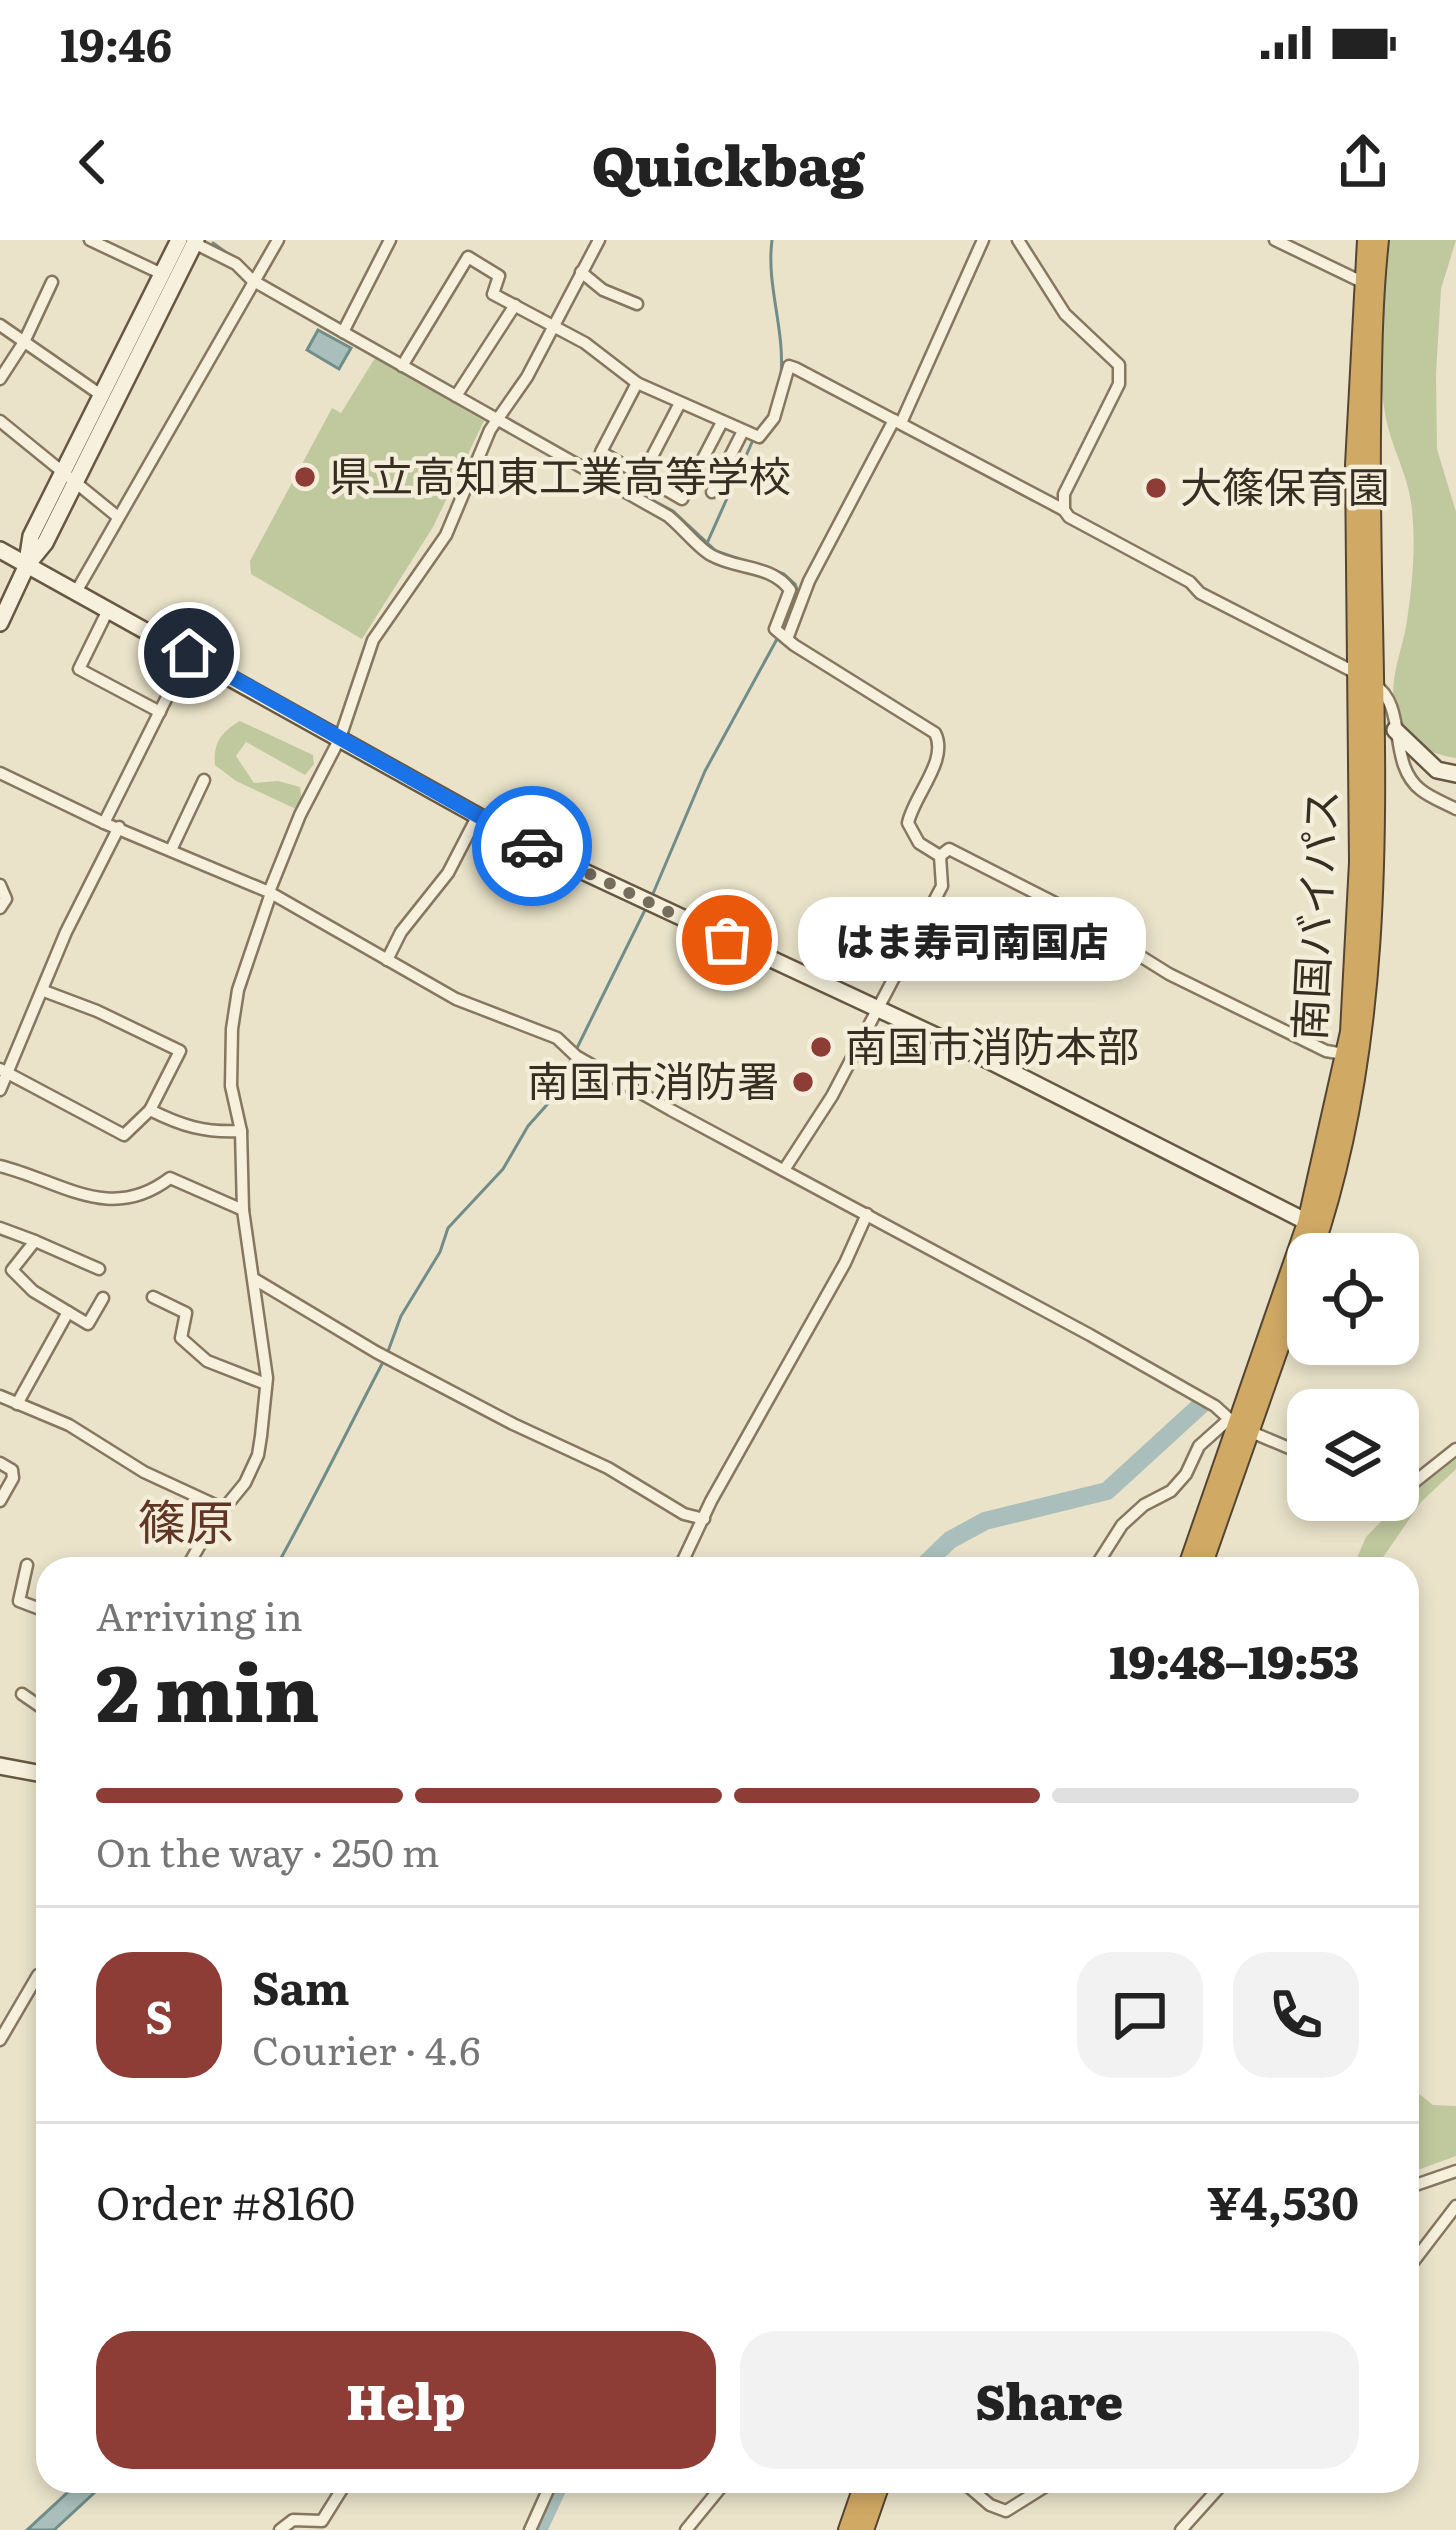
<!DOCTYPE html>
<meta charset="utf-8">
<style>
body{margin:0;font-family:Literata,"Noto Sans JP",serif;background:#f2f2f2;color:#222;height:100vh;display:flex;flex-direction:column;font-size:45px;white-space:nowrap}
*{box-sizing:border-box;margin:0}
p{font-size:39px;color:#767676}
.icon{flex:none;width:66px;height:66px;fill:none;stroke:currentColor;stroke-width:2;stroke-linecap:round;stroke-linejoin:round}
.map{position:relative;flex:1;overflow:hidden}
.side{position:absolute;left:36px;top:1317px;width:1383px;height:936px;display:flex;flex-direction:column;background:#fff;border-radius:36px;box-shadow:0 6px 18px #0003}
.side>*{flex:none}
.tools{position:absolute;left:1287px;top:993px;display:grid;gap:24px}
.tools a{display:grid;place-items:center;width:132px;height:132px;border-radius:24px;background:#fff;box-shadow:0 6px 18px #0003;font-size:60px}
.pin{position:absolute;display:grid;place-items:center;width:102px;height:102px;color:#fff;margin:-51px;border:6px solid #fff;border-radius:50%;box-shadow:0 3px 12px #0007}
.courier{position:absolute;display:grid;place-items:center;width:120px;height:120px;margin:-60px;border:9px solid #1a73e8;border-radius:50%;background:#fff;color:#222;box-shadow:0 3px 15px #0007}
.bubble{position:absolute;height:84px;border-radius:36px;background:#fff;box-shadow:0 6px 18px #0003;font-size:39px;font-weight:800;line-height:84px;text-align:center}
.overview em{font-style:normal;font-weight:800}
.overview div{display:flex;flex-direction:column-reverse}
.overview{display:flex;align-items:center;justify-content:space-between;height:204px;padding:0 60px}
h1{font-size:78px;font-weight:800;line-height:90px}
.bar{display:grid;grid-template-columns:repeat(4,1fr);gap:18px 12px;align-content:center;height:144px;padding:0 60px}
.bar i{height:15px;border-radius:9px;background:#e0e0e0}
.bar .active{background:#8e3d36}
.bar p{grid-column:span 4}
.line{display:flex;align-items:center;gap:30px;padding:0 60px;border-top:3px solid #e0e0e0}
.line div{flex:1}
.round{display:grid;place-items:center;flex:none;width:126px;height:126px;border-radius:36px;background:#f2f2f2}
.cta{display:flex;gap:24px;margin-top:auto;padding:24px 60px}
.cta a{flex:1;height:138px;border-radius:36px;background:#8e3d36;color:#fff;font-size:48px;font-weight:800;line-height:138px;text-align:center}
.cta a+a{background:#f2f2f2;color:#222}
.status{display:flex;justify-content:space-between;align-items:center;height:84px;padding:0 60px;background:#fff;direction:ltr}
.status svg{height:33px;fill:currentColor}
header{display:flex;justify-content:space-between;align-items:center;height:156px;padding:0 60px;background:#fff;font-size:54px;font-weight:800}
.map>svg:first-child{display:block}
.green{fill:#c0c89e}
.water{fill:#aabfbb;stroke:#718d89;stroke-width:3}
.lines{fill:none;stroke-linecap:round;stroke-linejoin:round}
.stream{stroke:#718d89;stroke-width:3}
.river{stroke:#aabfbb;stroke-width:18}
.street-casing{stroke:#857760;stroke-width:15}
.secondary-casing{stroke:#675843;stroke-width:20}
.highway-casing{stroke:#544533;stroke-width:22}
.street{stroke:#f6f0dc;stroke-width:10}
.secondary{stroke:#f6f0dc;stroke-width:15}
.highway{stroke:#d0a964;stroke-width:18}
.done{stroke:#766d5d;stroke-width:12;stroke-dasharray:0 21.6}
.route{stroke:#1a73e8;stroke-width:15}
.poi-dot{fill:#8e3d36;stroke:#f3edd9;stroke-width:4.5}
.labels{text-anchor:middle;stroke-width:9;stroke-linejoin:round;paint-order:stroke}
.poi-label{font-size:42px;fill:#372e22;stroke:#f3edd9;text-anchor:start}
.street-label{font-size:42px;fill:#372e22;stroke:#f3edd9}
.quarter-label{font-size:48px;fill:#603726;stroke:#f3edd9}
</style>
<div class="status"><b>19:46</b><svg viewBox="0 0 49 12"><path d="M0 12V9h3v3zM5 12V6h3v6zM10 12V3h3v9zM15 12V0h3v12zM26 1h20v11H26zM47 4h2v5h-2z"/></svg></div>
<header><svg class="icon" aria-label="back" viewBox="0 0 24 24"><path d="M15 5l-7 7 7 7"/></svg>Quickbag<svg class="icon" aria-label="share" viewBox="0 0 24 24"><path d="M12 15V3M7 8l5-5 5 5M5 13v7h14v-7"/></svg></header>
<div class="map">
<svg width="1456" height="2290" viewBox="0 0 1456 2290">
<rect width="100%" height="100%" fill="#eae3ca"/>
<g class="green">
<path d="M1388,0H1456L1441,49L1436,134L1437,209L1456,272V518C1429,514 1402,502 1395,471C1388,439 1402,413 1407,381C1412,346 1416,307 1412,271C1410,240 1394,213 1387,183C1375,130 1381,54 1388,0Z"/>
<path d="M375,118L484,181L433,287L362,399L251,334L250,321L332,168L341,173Z"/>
<path d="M240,481L313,515L314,524L305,535L246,502L236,516L254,543L278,541L300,547L302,563L296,569L236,541L215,525C213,503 221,492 240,481Z"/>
<path d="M1456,1206V1229L1421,1262L1375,1329H1352L1366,1297Z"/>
<path d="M1407,1844L1433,1865L1456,1866V1916L1415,1931L1407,1921Z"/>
</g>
<g class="water">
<path d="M318,90L351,108L339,129L307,110Z"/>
<path d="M80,2241H107L54,2290H27Z"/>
</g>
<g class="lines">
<g class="stream">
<path d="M772,0C766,45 785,89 781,135"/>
<path d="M213,3L231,16"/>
<path d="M618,242L673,271L716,311L784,334L795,344L798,352L784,386"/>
<path d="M708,301L753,200"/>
<path d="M652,656L705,531L777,399"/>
<path d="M575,812L645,670"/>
<path d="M387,1114L401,1076L440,1012L448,988L503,929L528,886L553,858L571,820"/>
<path d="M275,1329C313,1261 347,1191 383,1122"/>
</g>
<g class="river">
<path d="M920,1329L950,1300L985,1281L1107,1251L1201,1165"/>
<path d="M538,2290L561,2241"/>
</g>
<g class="street-casing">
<g id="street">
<path d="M90,0L162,34"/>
<path d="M1018,0L1065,74L1119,125V144L1064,254V270"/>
<path d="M1275,0L1362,42"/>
<path d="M192,2L236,24L252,40L343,92L668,276C681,286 699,309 711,315C737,330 771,324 790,350L775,389L794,405L935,493C949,520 914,555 908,583L919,603L940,616"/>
<path d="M581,32L603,50L637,64"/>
<path d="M0,85L101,155"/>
<path d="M343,92L390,0"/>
<path d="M402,126L468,17L499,36L493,54L585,103L637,143L759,197L774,178L789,126L795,128L1064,270L1069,277L1190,342L1200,353L1360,435"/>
<path d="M0,139L24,102L52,42"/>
<path d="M637,143L601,212L682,259L722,182"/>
<path d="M456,156L515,65"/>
<path d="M0,181L118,277"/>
<path d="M901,183L983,0"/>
<path d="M643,234L680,163"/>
<path d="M712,252L743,191"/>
<path d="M76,352L278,0"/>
<path d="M108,370L79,429L160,472"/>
<path d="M787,399L809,341L894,180"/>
<path d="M1375,445C1408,467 1387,524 1421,550C1431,558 1445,563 1456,569"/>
<path d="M0,533L104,583L269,652L456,759L557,798L576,816L671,870L1090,1095L1215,1166L1237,1186L1308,1216"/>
<path d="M104,583L189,413"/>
<path d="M171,610L204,540"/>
<path d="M940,616L949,609L1057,664L1169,734L1326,811L1350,815"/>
<path d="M0,645L6,659L0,668"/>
<path d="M269,652L300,575L340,498L373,400L446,295L490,190L527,137L599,0"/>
<path d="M387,720L401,692L448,633L478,575"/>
<path d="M44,751L97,771L180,811L150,870C182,886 205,893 241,891"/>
<path d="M0,829L124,895L150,870"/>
<path d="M0,850L66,692L119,587"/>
<path d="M0,926C61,941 110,984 170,938L243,970"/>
<path d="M784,930L832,856L942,646L940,616"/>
<path d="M0,988L35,1001L12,1030L33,1051L68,1072L17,1164"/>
<path d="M35,1001L99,1029"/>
<path d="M256,1040L376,1112L513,1184L608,1228L684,1274L704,1279"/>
<path d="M153,1057L186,1073L181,1098L207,1121L266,1144"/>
<path d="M68,1072L88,1084L103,1058"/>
<path d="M0,1156L69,1185L144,1232L224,1269"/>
<path d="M0,1223L12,1230L13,1238L0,1261"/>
<path d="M1398,1255L1456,1209"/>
<path d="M27,1325L19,1361L48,1372"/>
<path d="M186,1329L213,1282L245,1243L258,1215L261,1196L267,1138L243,970L241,891L231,846L232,789L238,750L271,653"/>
<path d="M679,1329L711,1261L845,1023L867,974"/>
<path d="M1094,1329L1122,1285L1144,1265L1171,1251L1186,1234L1199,1206L1227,1181"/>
<path d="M22,1454L48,1472"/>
<path d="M0,1800L38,1735L48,1741"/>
<path d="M1407,1948L1456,1931"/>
<path d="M1407,2030L1456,1966"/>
<path d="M962,2241L990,2265L1006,2271L1054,2241"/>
<path d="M280,2290L293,2280L322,2281L347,2241"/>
<path d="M530,2290L552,2241"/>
<path d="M686,2290L726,2241"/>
<path d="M1181,2290L1225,2241"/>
</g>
</g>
<g class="secondary-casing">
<g id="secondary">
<path d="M0,310L548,615L992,822L1315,986"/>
<path d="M27,322L31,296L179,0"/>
<path d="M0,383L27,325L45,303L196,0"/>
<path d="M1395,490L1437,530L1456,534"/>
<path d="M0,1526L48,1535"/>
</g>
</g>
<g class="highway-casing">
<g id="highway">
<path d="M1312,1014C1403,749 1368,466 1371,191C1372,127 1372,64 1379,0"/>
<path d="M1187,1329L1307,983L1350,792L1359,622L1355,225L1367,0"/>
<path d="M1201,1329L1308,1025"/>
<path d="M848,2290L865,2241"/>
<path d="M864,2290L881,2241"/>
</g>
</g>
<use href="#street" class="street"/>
<use href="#secondary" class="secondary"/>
<use href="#highway" class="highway"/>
</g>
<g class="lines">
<path class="done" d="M532,606L727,700"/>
<path class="route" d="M189,413L532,606"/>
</g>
<g class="poi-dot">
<circle cx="305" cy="237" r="12"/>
<circle cx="1156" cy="248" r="12"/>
<circle cx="821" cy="807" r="12"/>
<circle cx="803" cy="842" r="12"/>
</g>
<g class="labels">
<g class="poi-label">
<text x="329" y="252">県立高知東工業高等学校</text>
<text x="1180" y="263">大篠保育園</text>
<text x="845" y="822">南国市消防本部</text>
<text x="779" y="857" text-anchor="end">南国市消防署</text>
</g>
<g class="street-label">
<text transform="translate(1316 675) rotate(-87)" y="15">南国バイパス</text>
</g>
<g class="quarter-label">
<text x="186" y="1300">篠原</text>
</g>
</g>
</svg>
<div class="tools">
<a><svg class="icon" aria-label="locate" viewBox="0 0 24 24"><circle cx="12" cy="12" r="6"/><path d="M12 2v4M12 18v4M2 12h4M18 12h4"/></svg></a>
<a><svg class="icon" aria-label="layers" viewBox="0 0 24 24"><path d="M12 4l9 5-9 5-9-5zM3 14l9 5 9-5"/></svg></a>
</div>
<div class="pin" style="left:727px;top:700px;background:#ea580c"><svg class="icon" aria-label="bag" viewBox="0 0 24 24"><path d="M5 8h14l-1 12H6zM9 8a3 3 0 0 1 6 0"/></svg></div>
<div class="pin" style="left:189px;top:413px;background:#1f2937"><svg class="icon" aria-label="home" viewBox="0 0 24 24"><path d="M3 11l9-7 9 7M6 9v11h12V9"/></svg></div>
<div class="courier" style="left:532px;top:606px"><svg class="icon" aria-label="car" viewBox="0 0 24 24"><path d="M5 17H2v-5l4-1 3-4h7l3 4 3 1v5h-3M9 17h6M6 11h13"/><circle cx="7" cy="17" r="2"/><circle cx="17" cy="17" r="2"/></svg></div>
<div class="bubble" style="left:798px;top:657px;width:348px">はま寿司南国店</div>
<section class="side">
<div class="overview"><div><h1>2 min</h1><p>Arriving in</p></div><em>19:48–19:53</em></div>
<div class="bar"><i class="active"></i><i class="active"></i><i class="active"></i><i></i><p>On the way · 250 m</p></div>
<div class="line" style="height:216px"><b class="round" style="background:#8e3d36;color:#fff">S</b><div><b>Sam</b><p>Courier · 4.6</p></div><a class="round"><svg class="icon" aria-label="chat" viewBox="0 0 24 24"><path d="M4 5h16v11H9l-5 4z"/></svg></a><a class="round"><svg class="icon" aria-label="phone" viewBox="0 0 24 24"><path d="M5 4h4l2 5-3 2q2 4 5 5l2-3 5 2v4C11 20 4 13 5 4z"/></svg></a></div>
<div class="line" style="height:156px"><div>Order #8160</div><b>¥4,530</b></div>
<div class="cta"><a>Help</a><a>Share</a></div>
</section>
</div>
